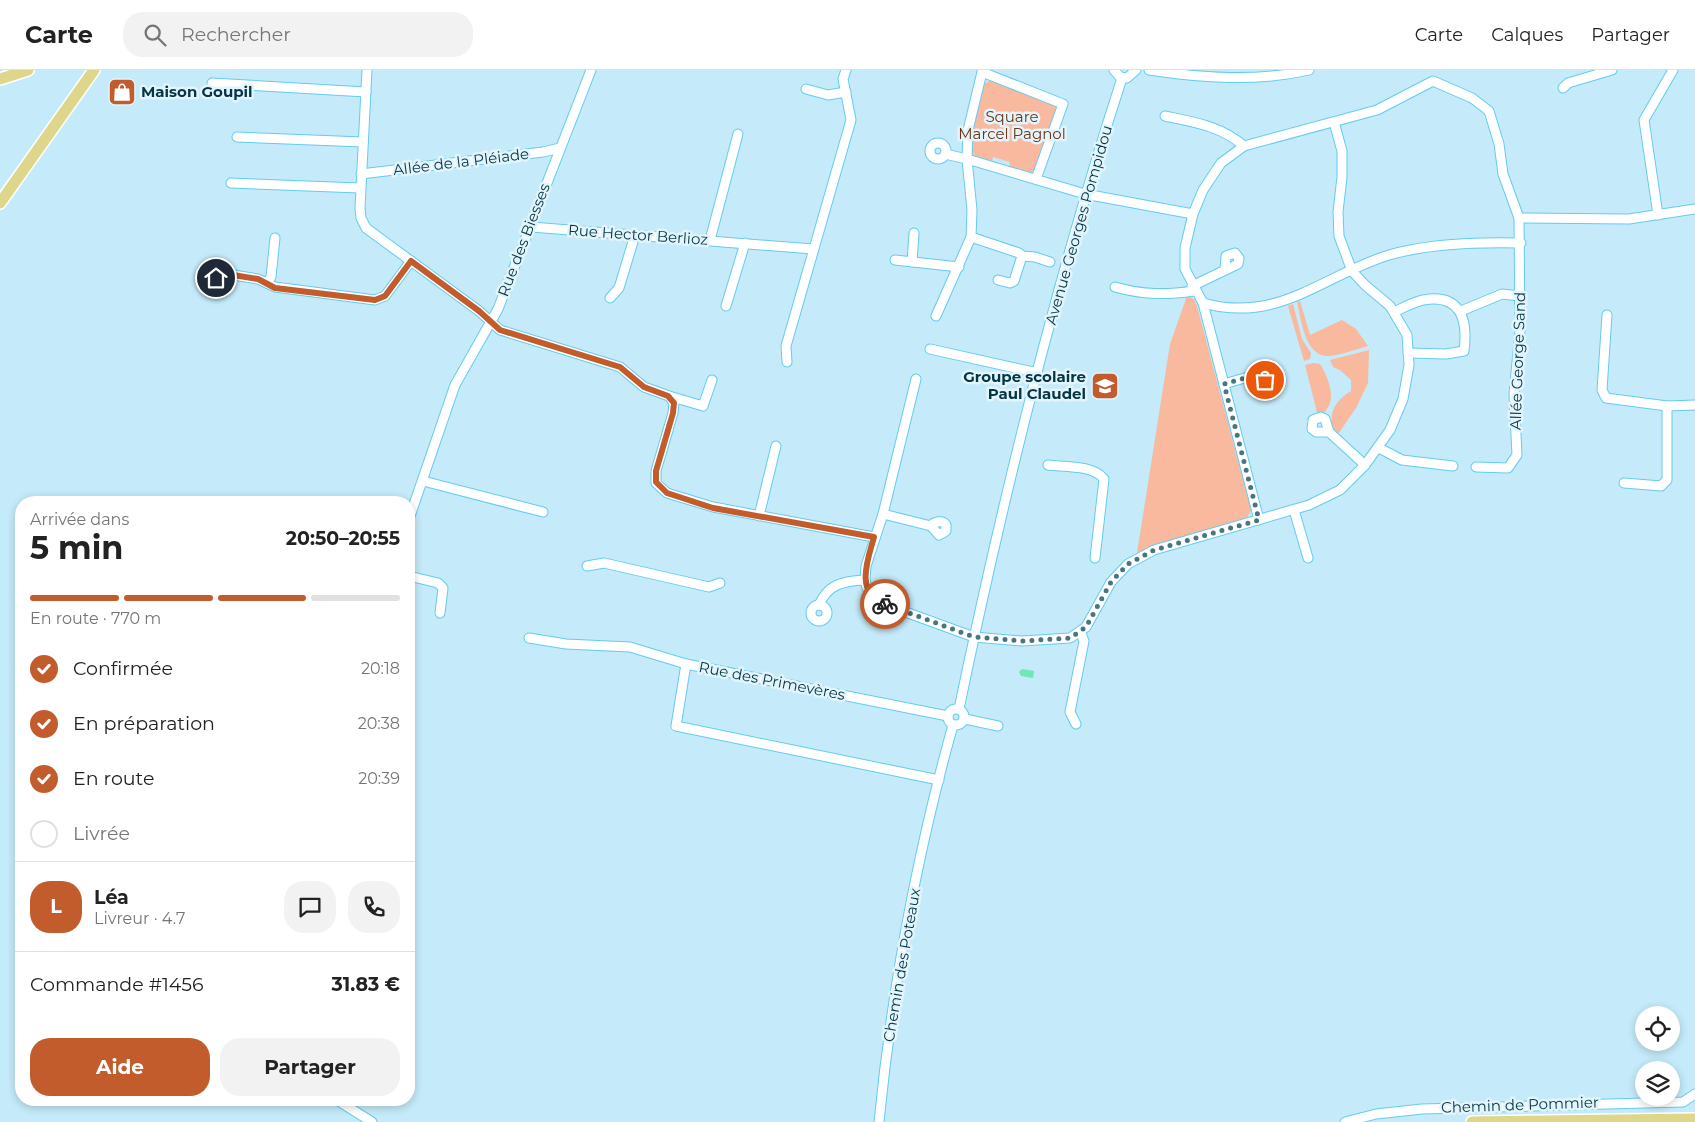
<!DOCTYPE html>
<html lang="fr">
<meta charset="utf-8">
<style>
body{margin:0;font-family:Montserrat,sans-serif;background:#f2f2f2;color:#222;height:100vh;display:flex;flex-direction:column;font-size:19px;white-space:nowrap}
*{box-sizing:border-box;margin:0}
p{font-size:16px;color:#767676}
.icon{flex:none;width:28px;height:28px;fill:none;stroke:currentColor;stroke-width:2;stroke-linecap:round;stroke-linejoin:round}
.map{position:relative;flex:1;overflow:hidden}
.side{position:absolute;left:15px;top:426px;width:400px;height:610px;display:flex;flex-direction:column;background:#fff;border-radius:20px;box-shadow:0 2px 8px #0003}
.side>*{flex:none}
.controls{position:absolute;left:1635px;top:936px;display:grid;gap:10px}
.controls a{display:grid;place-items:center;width:45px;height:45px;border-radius:50%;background:#fff;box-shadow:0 2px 8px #0003;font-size:25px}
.pin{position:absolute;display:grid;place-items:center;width:42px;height:42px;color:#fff;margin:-21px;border:2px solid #fff;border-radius:50%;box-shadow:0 1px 5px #0007}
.courier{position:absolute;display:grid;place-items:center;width:50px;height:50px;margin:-25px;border:4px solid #c25c2c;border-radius:50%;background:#fff;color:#222;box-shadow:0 1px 6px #0007}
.headline em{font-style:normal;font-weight:700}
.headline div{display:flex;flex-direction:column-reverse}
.headline{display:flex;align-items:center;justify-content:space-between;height:85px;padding:0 15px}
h1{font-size:32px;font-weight:700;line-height:38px}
.bar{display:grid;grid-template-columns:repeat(4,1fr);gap:8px 5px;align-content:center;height:60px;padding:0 15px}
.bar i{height:6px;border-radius:4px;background:#e0e0e0}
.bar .current{background:#c25c2c}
.bar p{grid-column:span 4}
.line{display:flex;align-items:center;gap:12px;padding:0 15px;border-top:1px solid #e0e0e0}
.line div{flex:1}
.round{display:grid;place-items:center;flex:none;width:52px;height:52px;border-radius:20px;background:#f2f2f2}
ol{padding:0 15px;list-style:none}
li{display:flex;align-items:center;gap:15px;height:55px}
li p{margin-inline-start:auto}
li .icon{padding:5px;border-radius:50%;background:#c25c2c;color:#fff;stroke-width:4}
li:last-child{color:#767676}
li i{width:28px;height:28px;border:2px solid #e0e0e0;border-radius:50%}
.cta{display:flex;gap:10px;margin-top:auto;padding:10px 15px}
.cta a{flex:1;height:58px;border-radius:20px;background:#c25c2c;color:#fff;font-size:20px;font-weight:700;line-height:58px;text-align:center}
.cta a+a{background:#f2f2f2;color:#222}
header{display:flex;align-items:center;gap:30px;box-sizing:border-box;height:70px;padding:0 25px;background:#fff;border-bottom:1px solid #e0e0e0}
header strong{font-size:24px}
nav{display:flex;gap:28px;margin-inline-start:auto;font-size:18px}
.search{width:350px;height:45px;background:#f2f2f2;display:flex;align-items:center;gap:12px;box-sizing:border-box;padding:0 18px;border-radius:20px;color:#767676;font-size:19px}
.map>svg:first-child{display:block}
.green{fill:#f8b99f}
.water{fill:#72e6b5}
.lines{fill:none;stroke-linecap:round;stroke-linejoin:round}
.minor-casing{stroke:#63ccf0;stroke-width:11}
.major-casing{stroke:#fff;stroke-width:14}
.minor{stroke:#fff;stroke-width:9}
.major{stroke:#ded78b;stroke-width:11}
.done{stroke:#487584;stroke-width:5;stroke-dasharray:0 9}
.route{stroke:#c25c2c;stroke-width:6}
.labels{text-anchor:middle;stroke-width:5;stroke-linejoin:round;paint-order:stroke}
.poi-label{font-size:15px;font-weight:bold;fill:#053645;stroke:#e2f4fc;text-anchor:start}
.park-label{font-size:15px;fill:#6f3316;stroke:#e2f4fc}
.street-label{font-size:15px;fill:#053645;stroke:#e2f4fc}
</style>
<header>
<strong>Carte</strong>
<div class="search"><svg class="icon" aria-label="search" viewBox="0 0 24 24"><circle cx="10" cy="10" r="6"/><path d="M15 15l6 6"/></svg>Rechercher</div>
<nav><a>Carte</a><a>Calques</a><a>Partager</a></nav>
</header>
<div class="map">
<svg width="1695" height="1052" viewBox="0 0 1695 1052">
<rect width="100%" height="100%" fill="#c5eaf9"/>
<g class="green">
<path d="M993,9L1055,34L1057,45L1034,101L1028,103L1009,97L1010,92L993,87L992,91L975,86L971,81L973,61L983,14Z"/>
<path d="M1187,226L1194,229L1197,236L1251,440L1246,450L1163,472L1137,483L1170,274Z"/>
<path d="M1300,231L1310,265L1342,250L1356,259L1368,276C1358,279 1335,287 1325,286C1304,282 1301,248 1297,232Z"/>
<path d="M1293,234L1302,269L1311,283L1310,289L1304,291L1288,236Z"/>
<path d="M1369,280L1368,313L1356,338L1338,364L1332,360C1330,341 1334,332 1351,321V310L1340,300L1333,297L1330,290Z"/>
<path d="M1313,293L1320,294C1326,303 1334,322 1330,333C1329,336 1326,340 1324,343L1317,342L1305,295Z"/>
</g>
<path class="water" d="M1022,599L1034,601L1033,608L1021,606L1019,602Z"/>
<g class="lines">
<g class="minor-casing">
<g id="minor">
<path d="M367,0L360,138L361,148L366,158L479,241L500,260L620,297L644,317L669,326L674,333L673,343L656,401V413L667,423L713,437L874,467"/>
<path d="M1114,0L1120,7L1127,8L1136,0"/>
<path d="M1149,0C1202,8 1257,12 1309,0"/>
<path d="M212,13L366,22"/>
<path d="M1563,18L1568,13L1612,0"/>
<path d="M806,19L828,25L846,22"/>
<path d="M1165,46C1194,52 1221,56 1244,76"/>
<path d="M237,67L363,72"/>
<circle cx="938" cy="81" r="8"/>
<path d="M945,84L967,89L968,60L982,2L1063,34L1036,109"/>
<path d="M361,104L543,82L560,78"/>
<path d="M231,113L360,118"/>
<path d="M1658,145L1644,50L1673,0"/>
<path d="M1519,148L1629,149L1695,139"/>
<path d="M531,157L813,179"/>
<path d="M971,167L1019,183L1022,186L1014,211L1010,213L998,210"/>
<path d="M710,170L738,64"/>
<path d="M1022,186L1035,187L1050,192"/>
<path d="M895,190L959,197"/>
<path d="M912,192L914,163"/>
<path d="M216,208L227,204L258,209L275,217L375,230L385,226L411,191"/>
<path d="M267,213L271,207L275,168"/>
<path d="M1192,216L1238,194L1239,188L1235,183L1226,186L1225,199"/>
<path d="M1115,217C1143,225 1166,225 1194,221"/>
<path d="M610,228L619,218L635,165"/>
<path d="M1203,233L1259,450"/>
<path d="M726,236L745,173"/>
<path d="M1461,241L1502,224L1520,226"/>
<path d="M1394,242C1403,238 1413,232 1423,230C1461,223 1468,250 1464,281L1446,284L1408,283"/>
<path d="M1607,245L1602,320L1606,328L1667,336L1695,335"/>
<path d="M936,246L971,167L972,140L967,89L1085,124L1193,144"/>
<path d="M930,279L1038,303"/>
<path d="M787,292L786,276L851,50L843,9L846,0"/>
<path d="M916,309L883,444L866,496L865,510L867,518L878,532L974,567L1022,571L1070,568L1086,557L1111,512L1128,494L1154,480L1309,435L1340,420L1365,395L1390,360L1403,329L1409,295L1407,265L1390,236L1365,215L1352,201L1339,166L1338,142L1342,107V81L1334,52"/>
<path d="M1224,314L1248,307C1255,312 1262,312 1269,306L1268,299L1260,297L1248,307"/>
<path d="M669,326L703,336L712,310"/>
<path d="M1329,362H1316L1312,359L1313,350L1321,347L1325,349L1329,362L1365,395"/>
<path d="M1379,378L1402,390L1453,396"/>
<path d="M1048,395C1065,397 1093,395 1104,409L1095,488"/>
<path d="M1476,397L1508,398L1517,385L1514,324L1520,261L1519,148L1503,104L1499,74L1489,41L1472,28L1433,11L1377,40L1244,76L1221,93L1203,120L1193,144L1185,178V199L1203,233C1279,254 1321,206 1389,185C1430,173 1478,172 1521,173"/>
<path d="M423,411L543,442"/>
<path d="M1624,413L1661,416L1667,410V336"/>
<path d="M1294,440L1308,488"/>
<path d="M883,444L931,456L939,465L946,461V455C943,450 934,451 931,456"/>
<path d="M759,446L776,376"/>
<path d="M409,449L455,315L498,239L591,0"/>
<path d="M587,496L604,493L709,517L720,513"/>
<path d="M409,506L438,513L443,518L440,543"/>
<path d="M819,535C828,514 843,511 865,510"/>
<circle cx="819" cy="543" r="8"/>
<path d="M529,568L566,574L630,577L686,594"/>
<circle cx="956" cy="647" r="8"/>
<path d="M959,639C1003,427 1055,215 1122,8"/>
<path d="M965,649L998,656"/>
<path d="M1076,654L1070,642L1084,571L1080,561"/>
<path d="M939,710L676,656L686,594L948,646"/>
<path d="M337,1030L372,1052"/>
<path d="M879,1052C892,919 917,784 953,655"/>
<path d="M1345,1052L1376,1044L1422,1039L1683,1032L1695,1024"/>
</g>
</g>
<g class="major-casing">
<g id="major">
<path d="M0,9L28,0"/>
<path d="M0,133L94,0"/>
<path d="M1472,1052L1695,1049"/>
</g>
</g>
<use href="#minor" class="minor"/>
<use href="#major" class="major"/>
</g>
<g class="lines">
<path class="done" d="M885,534L974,567L1022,571L1070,568L1086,557L1111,512L1128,494L1154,480L1259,450L1224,314L1248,307L1256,310H1265"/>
<path class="route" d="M216,208L227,204L258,209L275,218L375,230L385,226L411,191L479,241L500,260L620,297L644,317L668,326L674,333L673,343L656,401V412L667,423L713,438L874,467C868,489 854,523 885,534"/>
</g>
<defs>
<g id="shop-square" transform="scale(1.4375)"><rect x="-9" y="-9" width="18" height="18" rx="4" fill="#c25c2c" stroke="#e2f4fc"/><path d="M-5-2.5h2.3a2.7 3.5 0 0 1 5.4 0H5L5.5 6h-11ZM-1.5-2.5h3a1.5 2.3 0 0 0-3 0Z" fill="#fff"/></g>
<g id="school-square" transform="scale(1.4375)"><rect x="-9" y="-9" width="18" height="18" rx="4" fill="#c25c2c" stroke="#e2f4fc"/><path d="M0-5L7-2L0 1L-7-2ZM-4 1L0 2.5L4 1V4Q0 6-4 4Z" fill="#fff"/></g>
</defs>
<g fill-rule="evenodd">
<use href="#shop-square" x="122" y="22"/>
<use href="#school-square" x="1105" y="316"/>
</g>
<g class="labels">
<g class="poi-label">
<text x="141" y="27">Maison Goupil</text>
<text x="1086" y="312" text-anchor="end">Groupe scolaire<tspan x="1086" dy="17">Paul Claudel</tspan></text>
</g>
<g class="park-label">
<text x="1012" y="52">Square<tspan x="1012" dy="17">Marcel Pagnol</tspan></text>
</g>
<g class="street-label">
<text transform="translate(461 92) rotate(-7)" y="5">Allée de la Pléiade</text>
<text transform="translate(1079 155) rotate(-74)" y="5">Avenue Georges Pompidou</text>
<text transform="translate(638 165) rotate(4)" y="5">Rue Hector Berlioz</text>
<text transform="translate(524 170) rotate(-69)" y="5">Rue des Biesses</text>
<text transform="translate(1518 291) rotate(-88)" y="5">Allée George Sand</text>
<text transform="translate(772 611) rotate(11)" y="5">Rue des Primevères</text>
<text transform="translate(902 895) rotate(-80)" y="5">Chemin des Poteaux</text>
<text transform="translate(1520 1035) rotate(-2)" y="5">Chemin de Pommier</text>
</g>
</g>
</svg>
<div class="controls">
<a><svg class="icon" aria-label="locate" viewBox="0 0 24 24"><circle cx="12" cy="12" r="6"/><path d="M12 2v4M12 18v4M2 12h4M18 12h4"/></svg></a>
<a><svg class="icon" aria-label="layers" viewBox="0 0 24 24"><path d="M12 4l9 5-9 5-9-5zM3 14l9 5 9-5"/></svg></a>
</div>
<div class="pin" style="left:1265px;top:310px;background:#ea580c"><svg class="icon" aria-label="bag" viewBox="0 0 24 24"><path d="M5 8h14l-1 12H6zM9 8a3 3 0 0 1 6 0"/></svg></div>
<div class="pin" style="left:216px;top:208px;background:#1f2937"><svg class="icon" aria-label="home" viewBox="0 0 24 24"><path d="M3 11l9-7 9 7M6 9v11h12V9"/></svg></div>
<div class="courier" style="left:885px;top:534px"><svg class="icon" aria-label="bike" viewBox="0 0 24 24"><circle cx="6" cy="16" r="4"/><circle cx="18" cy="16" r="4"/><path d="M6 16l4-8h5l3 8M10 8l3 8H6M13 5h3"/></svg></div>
<section class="side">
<div class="headline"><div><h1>5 min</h1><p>Arrivée dans</p></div><em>20:50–20:55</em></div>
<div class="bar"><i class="current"></i><i class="current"></i><i class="current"></i><i></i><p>En route · 770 m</p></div>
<ol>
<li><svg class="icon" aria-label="check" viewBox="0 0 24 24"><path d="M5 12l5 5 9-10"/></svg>Confirmée<p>20:18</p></li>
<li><svg class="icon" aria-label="check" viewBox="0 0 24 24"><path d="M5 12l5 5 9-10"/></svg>En préparation<p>20:38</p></li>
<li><svg class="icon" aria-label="check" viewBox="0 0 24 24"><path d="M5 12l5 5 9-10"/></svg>En route<p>20:39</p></li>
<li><i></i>Livrée</li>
</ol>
<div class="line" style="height:90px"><b class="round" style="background:#c25c2c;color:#fff">L</b><div><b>Léa</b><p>Livreur · 4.7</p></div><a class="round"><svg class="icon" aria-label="chat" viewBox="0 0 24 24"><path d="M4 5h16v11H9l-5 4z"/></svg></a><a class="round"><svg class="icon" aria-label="phone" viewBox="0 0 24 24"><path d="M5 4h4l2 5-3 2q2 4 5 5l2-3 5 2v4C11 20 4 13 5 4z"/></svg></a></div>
<div class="line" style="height:65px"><div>Commande #1456</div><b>31.83 €</b></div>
<div class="cta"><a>Aide</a><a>Partager</a></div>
</section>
</div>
